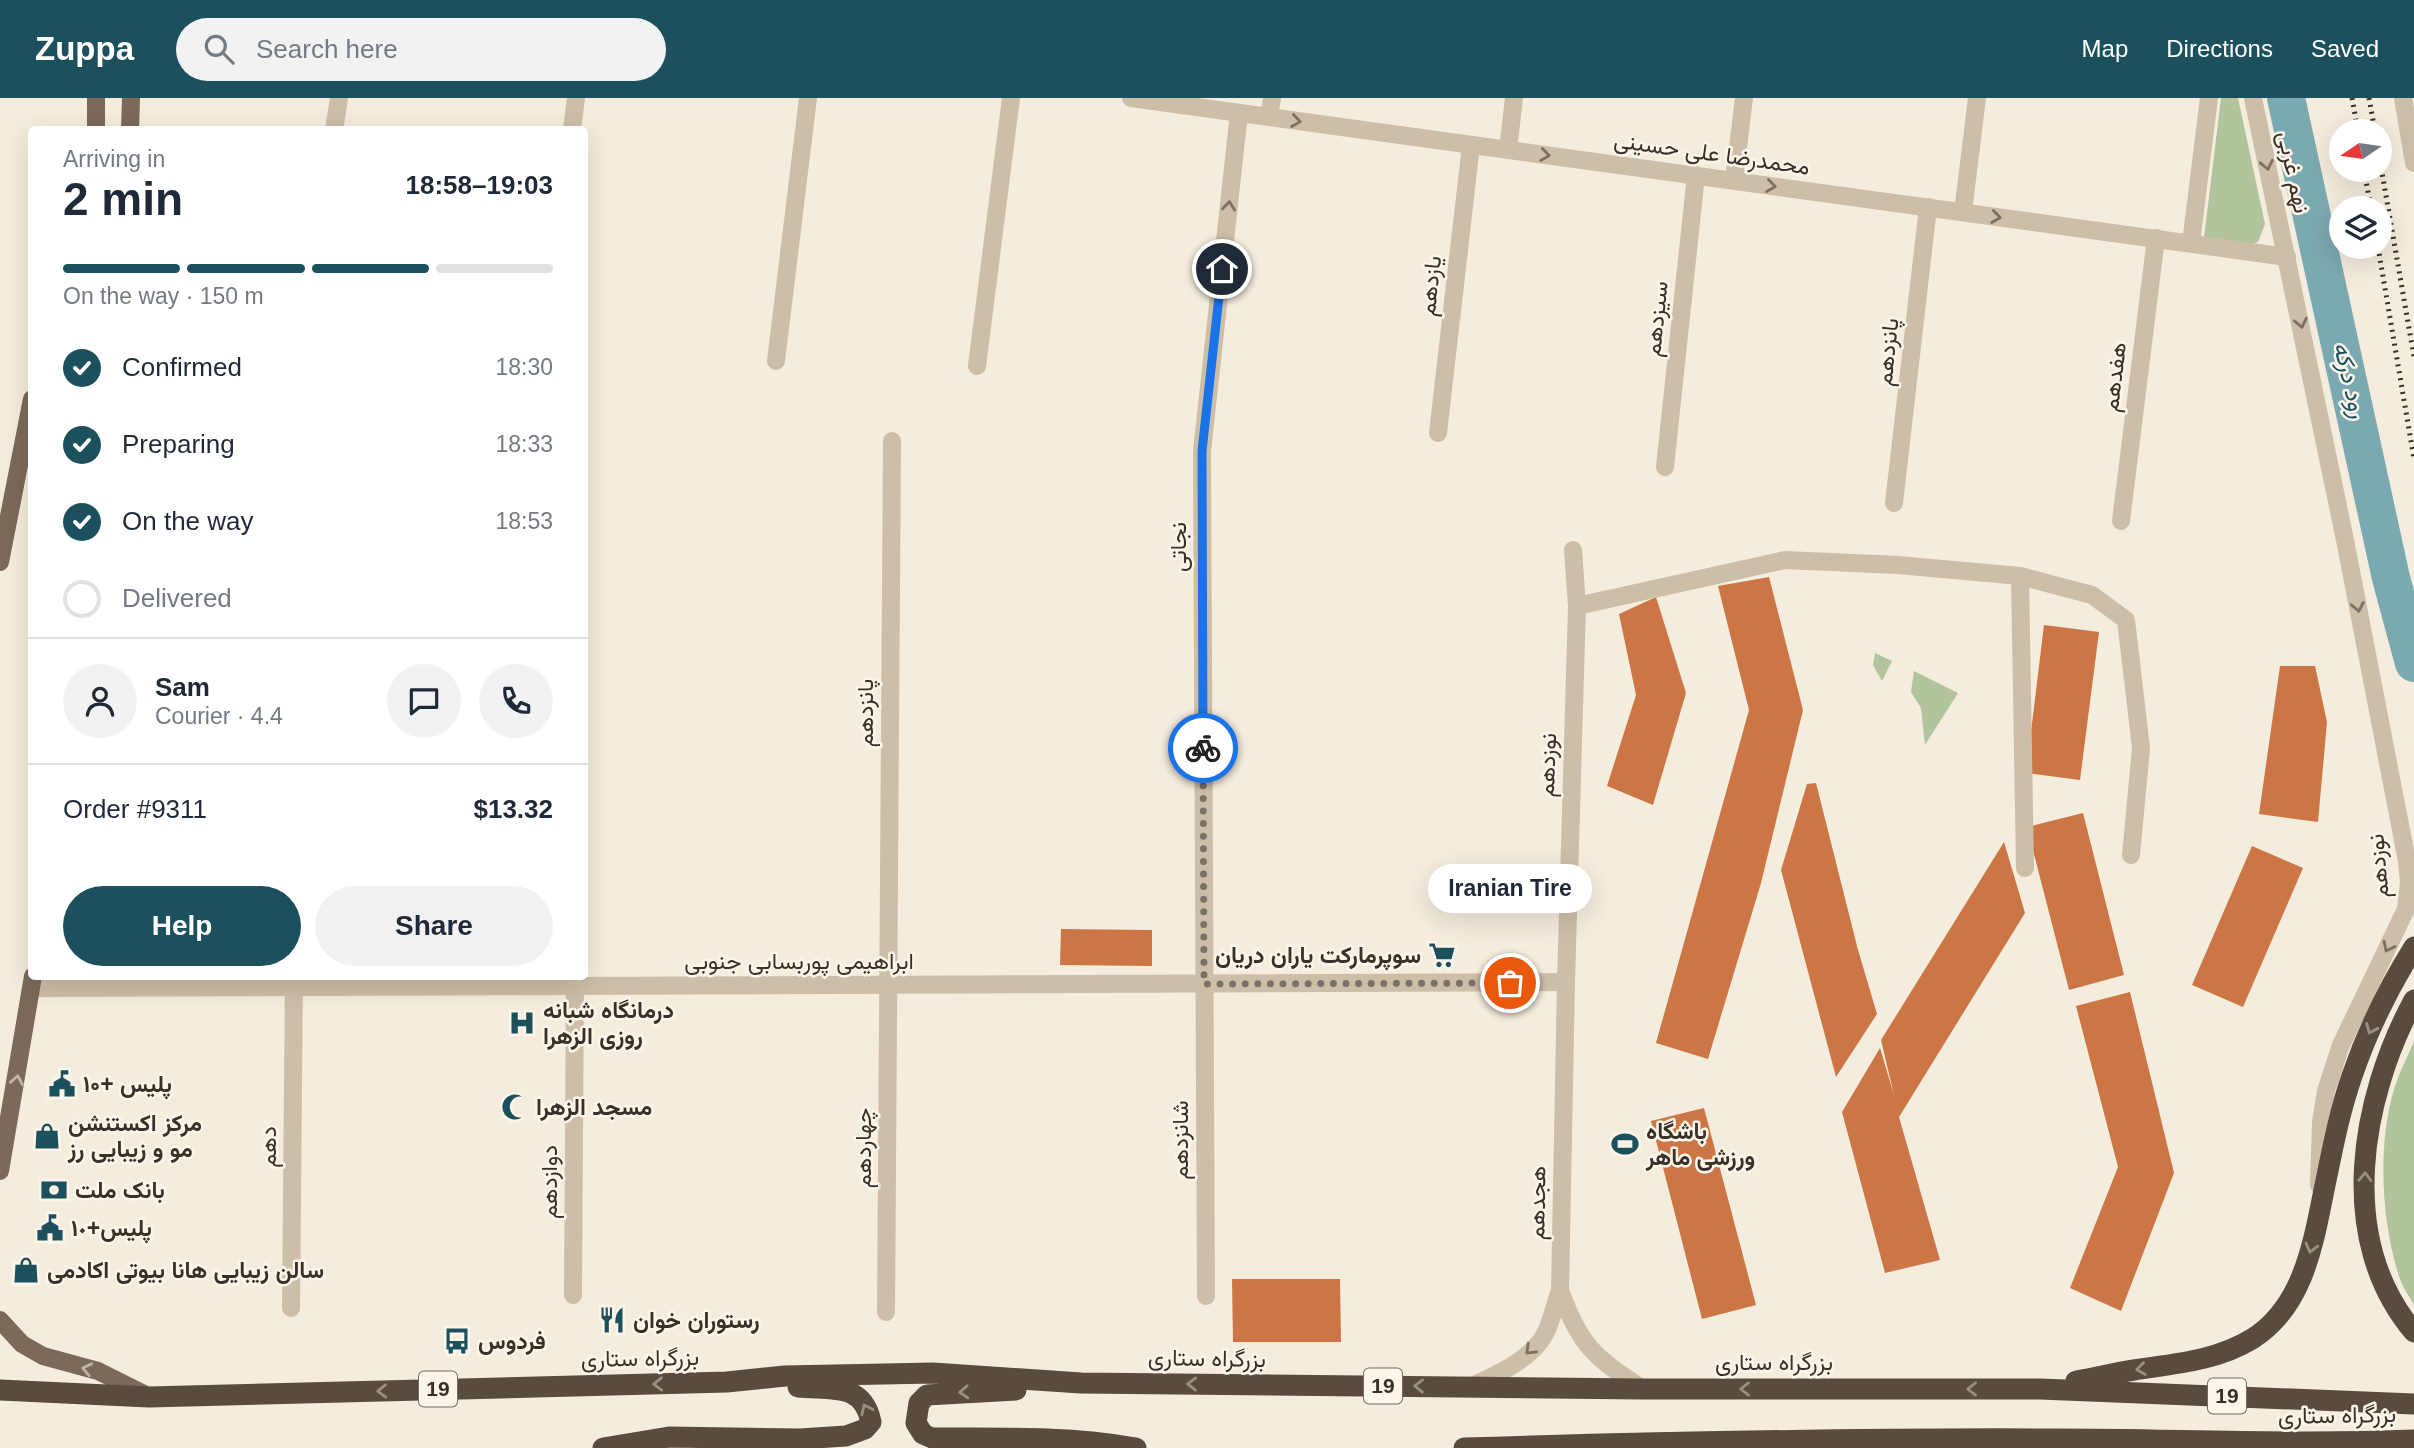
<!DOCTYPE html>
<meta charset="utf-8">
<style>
body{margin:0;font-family:Helvetica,Vazirmatn,sans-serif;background:#f2f2f3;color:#1f2937;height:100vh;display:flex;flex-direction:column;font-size:26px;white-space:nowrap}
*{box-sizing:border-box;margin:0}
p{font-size:23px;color:#747a83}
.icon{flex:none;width:38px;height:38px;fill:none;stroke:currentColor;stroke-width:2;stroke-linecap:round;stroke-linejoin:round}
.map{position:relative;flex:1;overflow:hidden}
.drawer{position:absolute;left:28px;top:28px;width:560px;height:854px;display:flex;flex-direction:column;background:#fff;border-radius:7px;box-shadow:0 7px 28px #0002}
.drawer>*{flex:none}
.needle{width:46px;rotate:257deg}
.buttons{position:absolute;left:2329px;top:21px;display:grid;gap:14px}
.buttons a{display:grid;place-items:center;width:63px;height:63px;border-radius:50%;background:#fff;box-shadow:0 7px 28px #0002;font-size:35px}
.pin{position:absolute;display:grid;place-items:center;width:60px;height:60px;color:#fff;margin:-30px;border:4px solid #fff;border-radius:50%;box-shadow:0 2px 7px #0007}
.courier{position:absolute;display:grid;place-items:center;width:70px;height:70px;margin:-35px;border:5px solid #1a73e8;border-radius:50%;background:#fff;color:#222;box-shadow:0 2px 9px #0007}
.bubble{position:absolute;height:49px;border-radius:24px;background:#fff;box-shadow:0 7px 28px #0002;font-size:23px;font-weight:600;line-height:49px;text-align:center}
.summary em{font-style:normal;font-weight:600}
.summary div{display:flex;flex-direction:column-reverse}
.summary{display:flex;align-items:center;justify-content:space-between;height:119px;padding:0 35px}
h1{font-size:46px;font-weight:600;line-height:52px}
.bar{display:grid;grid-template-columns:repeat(4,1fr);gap:10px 7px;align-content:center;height:84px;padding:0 35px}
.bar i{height:9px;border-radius:5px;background:#e0e1e3}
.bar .on{background:#1c505d}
.bar p{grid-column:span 4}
.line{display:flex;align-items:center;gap:18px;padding:0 35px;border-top:2px solid #e0e1e3}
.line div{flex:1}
.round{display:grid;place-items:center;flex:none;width:74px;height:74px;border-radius:37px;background:#f2f2f3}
ol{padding:0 35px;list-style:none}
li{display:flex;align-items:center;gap:21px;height:77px}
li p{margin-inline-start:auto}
li .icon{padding:7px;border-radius:50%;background:#1c505d;color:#fff;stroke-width:4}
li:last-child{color:#747a83}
li i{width:38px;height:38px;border:4px solid #e0e1e3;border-radius:50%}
.primary-button{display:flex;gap:14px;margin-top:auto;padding:14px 35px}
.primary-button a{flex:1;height:80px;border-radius:42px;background:#1c505d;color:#fff;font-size:28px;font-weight:600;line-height:80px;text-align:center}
.primary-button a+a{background:#f2f2f3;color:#1f2937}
header{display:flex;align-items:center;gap:42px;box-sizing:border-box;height:98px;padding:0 35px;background:#1c505d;color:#fff}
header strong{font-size:33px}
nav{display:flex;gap:38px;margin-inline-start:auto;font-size:24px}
.search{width:490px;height:63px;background:#f2f2f3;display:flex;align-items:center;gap:18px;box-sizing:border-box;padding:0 24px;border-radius:38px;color:#747a83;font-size:26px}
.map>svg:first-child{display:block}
.green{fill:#b1c49c}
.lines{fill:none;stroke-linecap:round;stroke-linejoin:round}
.river{stroke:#7ba9b2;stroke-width:38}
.building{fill:#cb7644}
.minor{stroke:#cdbea8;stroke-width:18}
.major{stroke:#7c6959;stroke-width:18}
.highway{stroke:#5a4b3f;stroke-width:21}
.rail{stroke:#393029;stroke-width:5;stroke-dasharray:2 5;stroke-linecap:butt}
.oneway{stroke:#7c7062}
.oneway2{stroke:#9a8f83}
.oneway3{stroke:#c2b6a9}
.done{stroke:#7a7268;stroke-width:7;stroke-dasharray:0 12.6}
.route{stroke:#1a73e8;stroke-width:9}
.labels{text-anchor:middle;stroke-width:5;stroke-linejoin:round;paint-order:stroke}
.shield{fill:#fbf5ea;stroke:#736b63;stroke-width:2}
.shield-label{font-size:21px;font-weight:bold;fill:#393029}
.street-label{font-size:23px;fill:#393029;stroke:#fbf5ea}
.poi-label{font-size:23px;font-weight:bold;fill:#393029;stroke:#fbf5ea;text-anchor:start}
.water-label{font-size:24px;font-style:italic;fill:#1c505d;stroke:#fbf5ea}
</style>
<header>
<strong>Zuppa</strong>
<div class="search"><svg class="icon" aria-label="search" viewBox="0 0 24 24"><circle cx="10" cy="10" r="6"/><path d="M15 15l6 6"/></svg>Search here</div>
<nav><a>Map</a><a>Directions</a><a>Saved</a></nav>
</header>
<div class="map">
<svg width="2414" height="1350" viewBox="0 0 2414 1350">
<rect width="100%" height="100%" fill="#f4ecdd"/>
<g class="green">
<path d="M2221,0H2238L2265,126L2258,144L2249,147L2204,140Z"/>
<path d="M1875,555L1892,563L1882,583L1873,567Z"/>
<path d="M1914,573L1958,595L1925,647L1921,610L1911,594Z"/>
<path d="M2414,943V1207C2409,1198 2402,1188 2399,1178C2381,1122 2377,1045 2395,988C2400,973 2408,958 2414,943Z"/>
</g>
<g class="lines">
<path class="river" d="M2286,0L2391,480L2414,565"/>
</g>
<g class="building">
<path d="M1769,479L1803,612L1761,785L1708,961L1656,945L1749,612L1718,488Z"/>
<path d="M1656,499L1686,595L1653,707L1607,688L1636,597L1619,516Z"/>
<path d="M2044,527L2099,534L2080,682L2026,675Z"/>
<path d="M2280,568H2315L2327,624L2318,724L2259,716Z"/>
<path d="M1816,685L1858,852L1877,916L1836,979L1781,772L1807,686Z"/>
<path d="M2083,715L2124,877L2069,892L2027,729Z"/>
<path d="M2004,744L2025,815L1899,1019L1940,1162L1885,1175L1842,1014L1880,950L1894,997L1881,942Z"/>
<path d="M2252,748L2303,770L2243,909L2192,887Z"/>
<path d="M1061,831L1152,832V868L1060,867Z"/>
<path d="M2130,894L2174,1075L2121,1213L2070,1190L2118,1069L2076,908Z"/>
<path d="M1704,1010L1756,1207L1702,1221L1651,1023Z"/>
<path d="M1232,1181H1340L1341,1244H1233Z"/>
</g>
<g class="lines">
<g class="minor">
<path d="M1131,0L2287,159"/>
<path d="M2253,0L2345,442L2407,763L2409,785L2406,811L2341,947L2326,993L2321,1024L2319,1087"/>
<path d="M2403,0L2414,65"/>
<path d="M1269,19L1272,0"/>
<path d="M334,32L339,0"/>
<path d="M572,32L576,0"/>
<path d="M1508,52L1514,0"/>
<path d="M1734,82L1744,0"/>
<path d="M1963,114L1977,0"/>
<path d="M2191,145L2209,0"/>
<path d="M776,263L808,0"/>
<path d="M977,268L1011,0"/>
<path d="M1438,335L1471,47"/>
<path d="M1665,369L1696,77"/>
<path d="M1894,405L1928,109"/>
<path d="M2121,423L2156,140"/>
<path d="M1573,452L1577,508L1566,884L1560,1192C1580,1248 1594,1259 1643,1291"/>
<path d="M2020,478L2025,770"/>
<path d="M1577,508L1785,462L1898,467L2020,478L2092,497L2126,522L2141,650L2131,757"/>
<path d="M33,890L1566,884"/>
<path d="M573,1197L575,878"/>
<path d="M1206,1198L1202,353L1239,15"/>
<path d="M291,1210L294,878"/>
<path d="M886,1214L892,343"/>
<path d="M1470,1289C1497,1276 1532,1262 1546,1234C1552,1221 1555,1206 1560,1192"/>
</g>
<g class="major">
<path d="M96,32V0"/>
<path d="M130,32L131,0"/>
<path d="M0,464L32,301"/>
<path d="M0,1073L33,878"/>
<path d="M0,1222L22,1246L43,1258L98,1273L146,1297"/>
</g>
<g class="highway">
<path d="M2414,902C2361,1000 2335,1141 2414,1234"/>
<path d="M2076,1283C2095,1280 2114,1275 2134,1272C2173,1266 2216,1263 2252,1241C2303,1209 2313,1147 2324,1092C2332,1054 2339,1015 2352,978C2367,934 2389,889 2414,849"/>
<path d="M0,1292L149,1299L727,1284L785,1278L933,1275L1081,1285L1643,1291H2040L2414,1306"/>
<path d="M1016,1292L927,1297L919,1305L916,1325L923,1336L932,1340C1000,1340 1069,1338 1136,1350"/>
<path d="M603,1350L669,1339L800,1341L846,1338L865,1331L871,1324C863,1284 831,1292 798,1289"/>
<path d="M1464,1350C1661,1344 1858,1340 2055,1341C2175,1341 2294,1347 2414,1342"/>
</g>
<g class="rail">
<path d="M2352,0L2358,33"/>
<path d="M2369,0L2375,33"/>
<path d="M2380,63L2414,259"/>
<path d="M2364,72L2371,110"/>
<path d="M2378,149L2414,361"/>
</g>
</g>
<defs><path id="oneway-chevron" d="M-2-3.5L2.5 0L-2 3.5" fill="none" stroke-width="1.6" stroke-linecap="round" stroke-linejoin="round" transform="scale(1.75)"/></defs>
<g class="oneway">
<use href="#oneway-chevron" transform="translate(1296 23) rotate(8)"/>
<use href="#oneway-chevron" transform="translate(1545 57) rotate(8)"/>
<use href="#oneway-chevron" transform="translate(2267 67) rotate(78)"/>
<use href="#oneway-chevron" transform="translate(1771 88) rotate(8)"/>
<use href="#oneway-chevron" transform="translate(1229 108) rotate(-84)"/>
<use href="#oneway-chevron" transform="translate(1996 119) rotate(8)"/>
<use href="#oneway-chevron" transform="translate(2301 225) rotate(78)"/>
<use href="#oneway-chevron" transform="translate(2358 509) rotate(79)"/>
<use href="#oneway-chevron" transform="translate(2388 849) rotate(116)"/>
<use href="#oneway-chevron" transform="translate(1530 1252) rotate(136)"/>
</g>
<g class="oneway2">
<use href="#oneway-chevron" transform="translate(2371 931) rotate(113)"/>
<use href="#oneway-chevron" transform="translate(2365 1079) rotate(-88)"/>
<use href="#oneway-chevron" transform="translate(2311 1150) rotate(105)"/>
<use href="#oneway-chevron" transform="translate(2141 1271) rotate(172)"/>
<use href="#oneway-chevron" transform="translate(658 1286) rotate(179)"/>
<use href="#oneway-chevron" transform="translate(1192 1286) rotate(-179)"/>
<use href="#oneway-chevron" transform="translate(1419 1288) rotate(-179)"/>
<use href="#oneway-chevron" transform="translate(1745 1291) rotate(-180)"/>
<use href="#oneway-chevron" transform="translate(1972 1291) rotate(-180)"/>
<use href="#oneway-chevron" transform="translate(382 1293) rotate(179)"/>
<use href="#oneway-chevron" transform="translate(964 1294) rotate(177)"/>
<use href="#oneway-chevron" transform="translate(866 1311) rotate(-115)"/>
</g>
<g class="oneway3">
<use href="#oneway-chevron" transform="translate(17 982) rotate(-80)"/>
<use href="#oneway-chevron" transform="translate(87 1271) rotate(-168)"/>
</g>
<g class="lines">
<path class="done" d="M1203,650L1204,886L1510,885"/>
<path class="route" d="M1203,650L1202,353L1222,171"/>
</g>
<defs>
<g id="supermarket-bare" transform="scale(2.1)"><path d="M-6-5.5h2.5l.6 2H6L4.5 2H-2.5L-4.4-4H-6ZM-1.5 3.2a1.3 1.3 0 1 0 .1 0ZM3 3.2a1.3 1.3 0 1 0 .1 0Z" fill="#1c505d" stroke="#fbf5ea" stroke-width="2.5" paint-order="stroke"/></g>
<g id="hospital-bare" transform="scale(2.1)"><path d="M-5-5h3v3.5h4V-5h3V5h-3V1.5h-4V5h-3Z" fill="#1c505d" stroke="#fbf5ea" stroke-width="2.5" paint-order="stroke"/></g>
<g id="civic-bare" transform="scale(2.1)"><path d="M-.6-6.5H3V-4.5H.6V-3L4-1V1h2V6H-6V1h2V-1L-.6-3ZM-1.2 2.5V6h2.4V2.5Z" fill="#1c505d" stroke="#fbf5ea" stroke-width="2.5" paint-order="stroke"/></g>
<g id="mosque-bare" transform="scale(2.1)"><path d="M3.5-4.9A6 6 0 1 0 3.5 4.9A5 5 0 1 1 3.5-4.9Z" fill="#1c505d" stroke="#fbf5ea" stroke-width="2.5" paint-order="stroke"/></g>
<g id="shop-bare" transform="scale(2.1)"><path d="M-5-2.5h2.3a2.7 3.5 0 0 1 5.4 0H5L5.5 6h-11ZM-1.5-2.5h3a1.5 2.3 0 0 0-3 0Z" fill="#1c505d" stroke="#fbf5ea" stroke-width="2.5" paint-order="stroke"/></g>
<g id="stadium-bare" transform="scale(2.1)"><path d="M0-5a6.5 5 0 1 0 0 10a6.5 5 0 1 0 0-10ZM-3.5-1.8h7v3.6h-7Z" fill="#1c505d" stroke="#fbf5ea" stroke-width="2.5" paint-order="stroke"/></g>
<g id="bank-bare" transform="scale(2.1)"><path d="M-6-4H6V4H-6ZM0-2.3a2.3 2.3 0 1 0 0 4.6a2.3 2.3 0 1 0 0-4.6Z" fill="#1c505d" stroke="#fbf5ea" stroke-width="2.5" paint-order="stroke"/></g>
<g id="restaurant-bare" transform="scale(2.1)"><path d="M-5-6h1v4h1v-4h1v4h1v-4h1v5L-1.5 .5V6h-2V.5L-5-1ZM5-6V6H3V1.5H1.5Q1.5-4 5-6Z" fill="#1c505d" stroke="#fbf5ea" stroke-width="2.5" paint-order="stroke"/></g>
<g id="bus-bare" transform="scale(2.1)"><path d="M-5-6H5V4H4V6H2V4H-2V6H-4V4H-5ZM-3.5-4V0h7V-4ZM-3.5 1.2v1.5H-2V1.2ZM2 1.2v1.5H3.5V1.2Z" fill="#1c505d" stroke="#fbf5ea" stroke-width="2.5" paint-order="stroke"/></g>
</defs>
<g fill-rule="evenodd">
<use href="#supermarket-bare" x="1442" y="857"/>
<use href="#hospital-bare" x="522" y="925"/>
<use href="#civic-bare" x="62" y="986"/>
<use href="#mosque-bare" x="515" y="1009"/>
<use href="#shop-bare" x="47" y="1038"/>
<use href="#stadium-bare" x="1625" y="1046"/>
<use href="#bank-bare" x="54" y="1092"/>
<use href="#civic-bare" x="50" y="1130"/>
<use href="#shop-bare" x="26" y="1172"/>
<use href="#restaurant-bare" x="612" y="1222"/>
<use href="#bus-bare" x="457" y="1243"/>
</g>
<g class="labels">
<g class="shield">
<rect x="1364" y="1270.5" width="38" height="35" rx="5"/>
<rect x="419" y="1273.5" width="38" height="35" rx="5"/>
<rect x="2208" y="1280.5" width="38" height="35" rx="5"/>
</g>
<g class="shield-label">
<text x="1383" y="1295">19</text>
<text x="438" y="1298">19</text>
<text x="2227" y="1305">19</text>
</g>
<g class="street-label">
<text transform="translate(1712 55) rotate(8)" y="8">محمدرضا علی حسینی</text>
<text transform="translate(2294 74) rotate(78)" y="8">نهم غربی</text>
<text transform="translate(1430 188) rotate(-84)" y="8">یازدهم</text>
<text transform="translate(1656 221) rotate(-84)" y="8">سیزدهم</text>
<text transform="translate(1887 254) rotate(-84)" y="8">پانزدهم</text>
<text transform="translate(2114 279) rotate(-83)" y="8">هفدهم</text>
<text transform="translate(1178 449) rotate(-90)" y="8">نجاتی</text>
<text transform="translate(865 615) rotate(-90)" y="8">پانزدهم</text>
<text transform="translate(1547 667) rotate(-88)" y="8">نوزدهم</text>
<text transform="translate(2378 768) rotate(-95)" y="8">نوزدهم</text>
<text x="799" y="871">ابراهیمی پوربسابی جنوبی</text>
<text transform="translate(1180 1042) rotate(-90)" y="8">شانزدهم</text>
<text transform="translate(268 1049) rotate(-90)" y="8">دهم</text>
<text transform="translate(863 1050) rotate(-90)" y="8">چهاردهم</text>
<text transform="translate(549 1084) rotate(-90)" y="8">دوازدهم</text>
<text transform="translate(1537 1105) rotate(-89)" y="8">هجدهم</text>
<text transform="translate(640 1260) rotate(-1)" y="8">بزرگراه ستاری</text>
<text transform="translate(1207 1260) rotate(1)" y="8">بزرگراه ستاری</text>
<text x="1774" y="1272">بزرگراه ستاری</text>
<text transform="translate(2337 1317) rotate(-1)" y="8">بزرگراه ستاری</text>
</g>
<g class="poi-label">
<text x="1421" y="865" text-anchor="end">سوپرمارکت یاران دریان</text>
<text x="543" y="920">درمانگاه شبانه<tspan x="543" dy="26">روزی الزهرا</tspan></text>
<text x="83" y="994">پلیس +۱۰</text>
<text x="536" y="1017">مسجد الزهرا</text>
<text x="68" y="1033">مرکز اکستنشن<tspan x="68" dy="26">مو و زیبایی رز</tspan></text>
<text x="1646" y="1041">باشگاه<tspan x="1646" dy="26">ورزشی ماهر</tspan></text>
<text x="75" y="1100">بانک ملت</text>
<text x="71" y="1138">پلیس+١٠</text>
<text x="47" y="1180">سالن زیبایی هانا بیوتی اکادمی</text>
<text x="633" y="1230">رستوران خوان</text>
<text x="478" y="1251">فردوس</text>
</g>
<g class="water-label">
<text transform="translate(2350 282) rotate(77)" y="8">رود درکه</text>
</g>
</g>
</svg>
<div class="buttons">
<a><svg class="needle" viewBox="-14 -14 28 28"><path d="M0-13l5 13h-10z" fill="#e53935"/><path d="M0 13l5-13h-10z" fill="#747a83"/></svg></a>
<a><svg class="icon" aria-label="layers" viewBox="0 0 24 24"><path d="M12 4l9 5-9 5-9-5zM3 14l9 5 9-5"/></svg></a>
</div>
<div class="pin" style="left:1510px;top:885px;background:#ea580c"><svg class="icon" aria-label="bag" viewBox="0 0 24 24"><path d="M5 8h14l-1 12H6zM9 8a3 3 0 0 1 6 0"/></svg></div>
<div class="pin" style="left:1222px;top:171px;background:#1f2937"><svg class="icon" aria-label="home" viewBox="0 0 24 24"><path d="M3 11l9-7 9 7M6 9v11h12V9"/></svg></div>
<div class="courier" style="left:1203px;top:650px"><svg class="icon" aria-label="bike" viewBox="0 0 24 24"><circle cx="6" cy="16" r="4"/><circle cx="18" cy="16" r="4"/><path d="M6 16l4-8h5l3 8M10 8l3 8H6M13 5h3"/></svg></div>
<div class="bubble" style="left:1428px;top:766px;width:164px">Iranian Tire</div>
<section class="drawer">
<div class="summary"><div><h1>2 min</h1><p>Arriving in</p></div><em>18:58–19:03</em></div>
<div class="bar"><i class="on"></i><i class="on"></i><i class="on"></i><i></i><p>On the way · 150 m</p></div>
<ol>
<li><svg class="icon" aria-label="check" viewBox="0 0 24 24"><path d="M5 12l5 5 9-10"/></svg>Confirmed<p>18:30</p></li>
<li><svg class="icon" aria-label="check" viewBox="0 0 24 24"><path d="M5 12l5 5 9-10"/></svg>Preparing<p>18:33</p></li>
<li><svg class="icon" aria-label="check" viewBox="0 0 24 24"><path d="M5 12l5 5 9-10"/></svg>On the way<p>18:53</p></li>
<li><i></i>Delivered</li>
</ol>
<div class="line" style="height:126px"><a class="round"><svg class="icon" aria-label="person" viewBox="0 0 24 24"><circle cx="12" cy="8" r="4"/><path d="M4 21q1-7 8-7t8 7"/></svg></a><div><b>Sam</b><p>Courier · 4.4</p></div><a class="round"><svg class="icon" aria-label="chat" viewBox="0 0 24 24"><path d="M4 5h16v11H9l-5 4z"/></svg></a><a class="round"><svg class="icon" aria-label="phone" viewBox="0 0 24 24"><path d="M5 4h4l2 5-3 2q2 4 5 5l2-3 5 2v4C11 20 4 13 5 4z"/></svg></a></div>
<div class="line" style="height:91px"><div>Order #9311</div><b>$13.32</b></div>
<div class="primary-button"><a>Help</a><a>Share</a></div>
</section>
</div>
